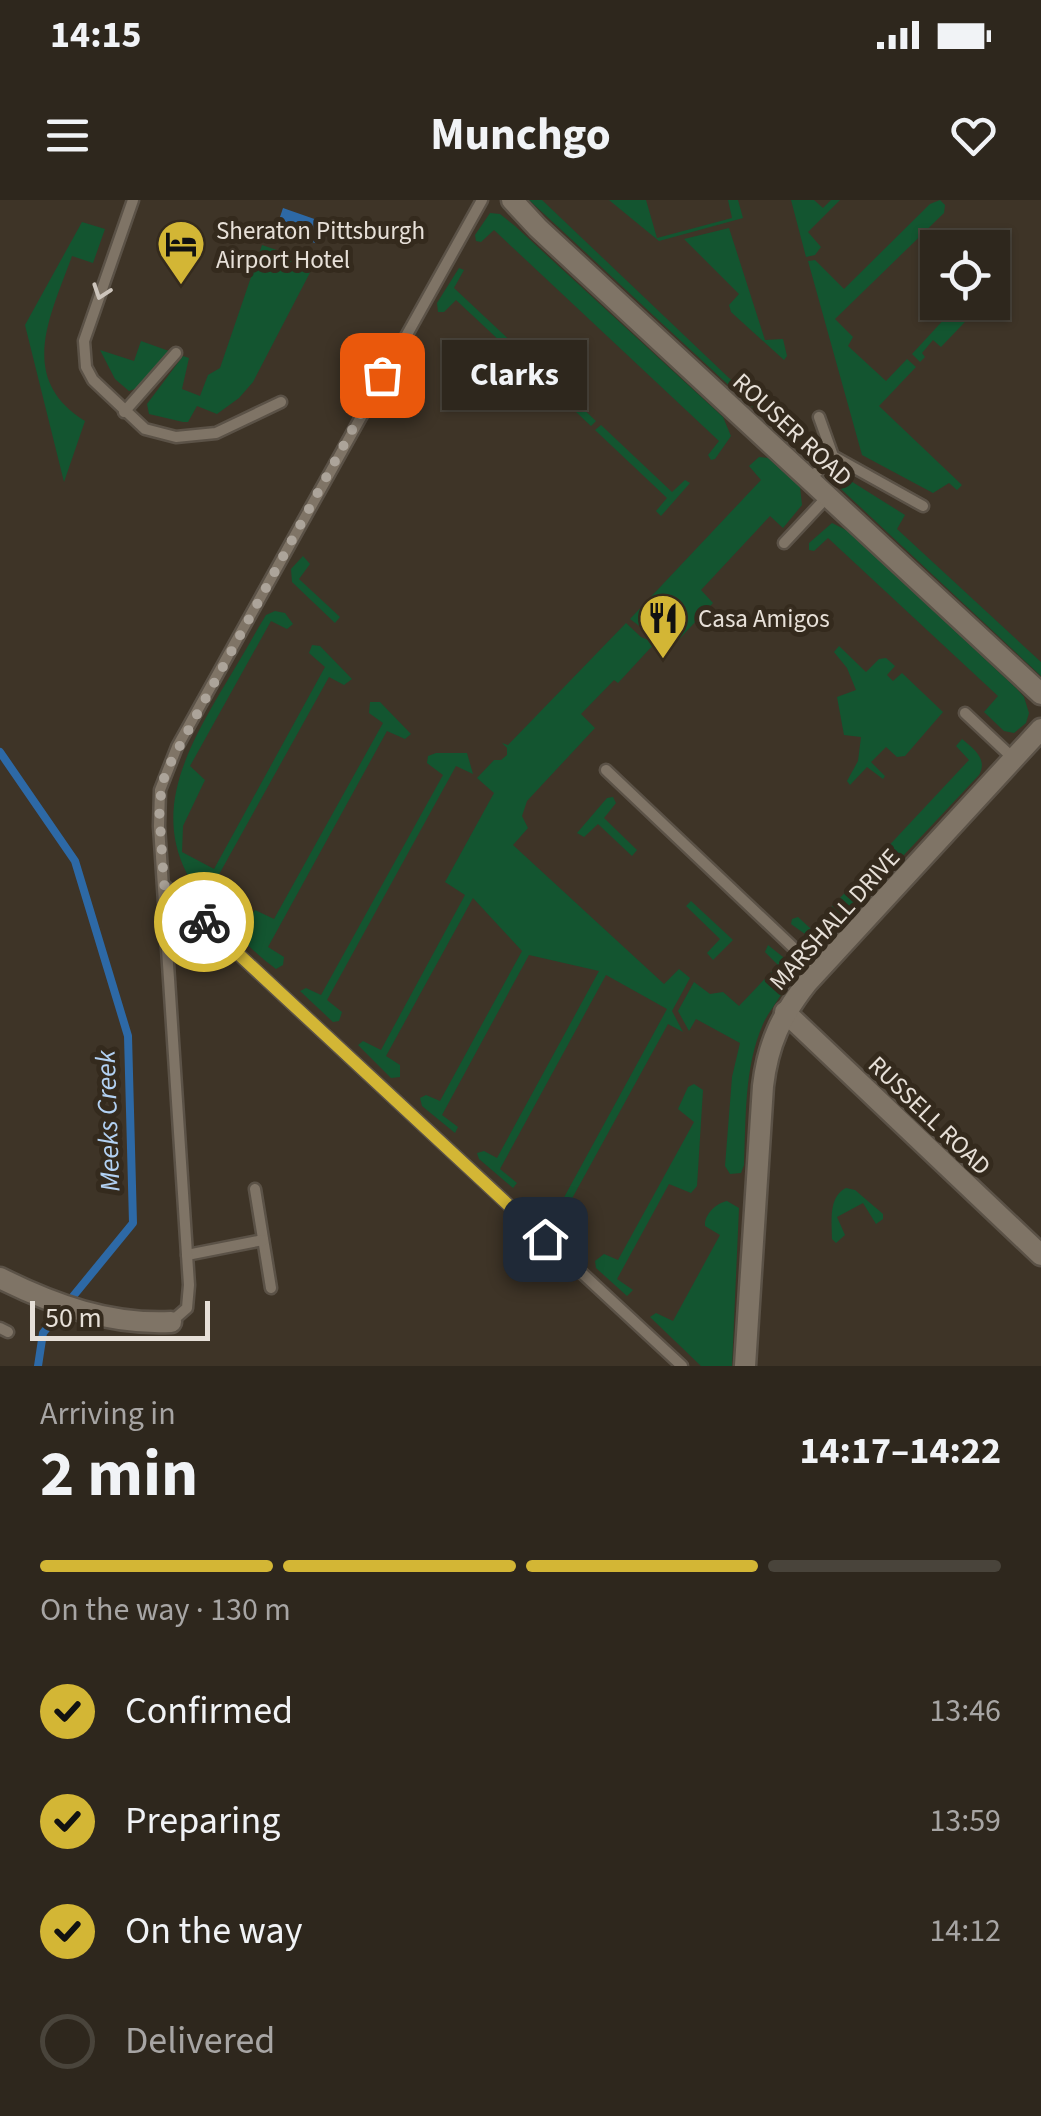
<!DOCTYPE html>
<meta charset="utf-8">
<style>
body{margin:0;font-family:"Source Sans 3",sans-serif;background:#3a332a;color:#f1f3f6;height:100vh;display:flex;flex-direction:column;font-size:38px;white-space:nowrap}
*{box-sizing:border-box;margin:0}
p{font-size:32px;color:#a7a5a4}
.icon{flex:none;width:55px;height:55px;fill:none;stroke:currentColor;stroke-width:2;stroke-linecap:round;stroke-linejoin:round}
.map{position:relative;height:1166px;overflow:hidden}
.drawer{display:flex;flex-direction:column;background:#2e271d;flex:1}
.drawer>*{flex:none}
.controls{position:absolute;left:920px;top:30px;display:grid;gap:20px}
.controls a{display:grid;place-items:center;width:90px;height:90px;border-radius:0px;background:#2e271d;box-shadow:0 2px 8px #0004,0 0 0 2px #49443b;font-size:50px}
.scale{position:absolute;left:30px;bottom:25px;width:180px;box-sizing:border-box;padding-left:10px;border:5px solid #e7e0d8;border-top:0;font-size:28px;line-height:35px;white-space:nowrap;color:#e7e0d8;-webkit-text-stroke:8px #342a1d;paint-order:stroke}
.pin{position:absolute;display:grid;place-items:center;width:85px;height:85px;color:#fff;margin:-42px;border-radius:20px;box-shadow:0 5px 15px #0006}
.courier{position:absolute;display:grid;place-items:center;width:100px;height:100px;margin:-50px;border:8px solid #d3b635;border-radius:50%;background:#fff;color:#222;box-shadow:0 2px 12px #0007}
.bubble{position:absolute;height:70px;border-radius:0px;background:#2e271d;box-shadow:0 2px 8px #0004,0 0 0 2px #49443b;font-size:32px;font-weight:700;line-height:70px;text-align:center}
.overview em{font-style:normal;font-weight:700}
.overview div{display:flex;flex-direction:column-reverse}
.overview{display:flex;align-items:center;justify-content:space-between;height:170px;padding:0 40px}
h1{font-size:65px;font-weight:700;line-height:75px}
.bar{display:grid;grid-template-columns:repeat(4,1fr);gap:15px 10px;align-content:center;height:120px;padding:0 40px}
.bar i{height:12px;border-radius:8px;background:#49443b}
.bar .on{background:#d3b635}
.bar p{grid-column:span 4}
ol{padding:0 40px;list-style:none}
li{display:flex;align-items:center;gap:30px;height:110px}
li p{margin-inline-start:auto}
li .icon{padding:10px;border-radius:50%;background:#d3b635;color:#111;stroke-width:4}
li:last-child{color:#a7a5a4}
li i{width:55px;height:55px;border:5px solid #49443b;border-radius:50%}
.status{display:flex;justify-content:space-between;align-items:center;height:70px;padding:0 50px;background:#2e271d;direction:ltr}
.status svg{height:28px;fill:currentColor}
header{display:flex;justify-content:space-between;align-items:center;height:130px;padding:0 40px;background:#2e271d;font-size:45px;font-weight:700}
.map>svg:first-child{display:block}
.green{fill:#135530}
.water{fill:#2d69a6}
.lines{fill:none;stroke-linecap:round;stroke-linejoin:round}
.stream{stroke:#2d69a6;stroke-width:8}
.service-casing{stroke:#5b5247;stroke-width:15}
.minor-casing{stroke:#5b5247;stroke-width:25}
.service{stroke:#7f7466;stroke-width:10}
.minor{stroke:#7f7466;stroke-width:20}
.oneway{stroke:#cdc5bc}
.done{stroke:#aca49a;stroke-width:10;stroke-dasharray:0 18}
.route{stroke:#d3b635;stroke-width:12}
.labels{text-anchor:middle;stroke-width:10;stroke-linejoin:round;paint-order:stroke}
.poi-label{font-size:25px;fill:#e7e0d8;stroke:#342a1d;text-anchor:start}
.street-label{font-size:25px;fill:#e7e0d8;stroke:#342a1d}
.water-label{font-size:28px;font-style:italic;fill:#b2d1f3;stroke:#342a1d}
</style>
<div class="status"><b>14:15</b><svg viewBox="0 0 49 12"><path d="M0 12V9h3v3zM5 12V6h3v6zM10 12V3h3v9zM15 12V0h3v12zM26 1h20v11H26zM47 4h2v5h-2z"/></svg></div>
<header><svg class="icon" aria-label="menu" viewBox="0 0 24 24"><path d="M4 6h16M4 12h16M4 18h16"/></svg>Munchgo<svg class="icon" aria-label="heart" viewBox="0 0 24 24"><path d="M12 20l-8-8c-3-5 5-10 8-4 3-6 11-1 8 4z"/></svg></header>
<div class="map">
<svg width="1041" height="1166" viewBox="0 0 1041 1166">
<rect width="100%" height="100%" fill="#3e3427"/>
<g class="green">
<path d="M529,0H542L789,235L804,226L812,240L809,251L804,255Z"/>
<path d="M609,0H646L657,38L732,18L728,0H738L743,18L659,41Z"/>
<path d="M791,0H814L823,8L831,0H840L808,32L821,47L815,55L806,57Z"/>
<path d="M940,0L945,5L944,13L835,119L853,137L848,146L886,181L907,159L916,167L879,206L962,285L957,290L949,283L933,293L862,255L808,61L815,60L844,89L930,4Z"/>
<path d="M490,13L500,14L515,26L723,217L731,236L715,259L711,260L708,255L719,241L494,30L481,42L476,41L475,35Z"/>
<path d="M82,22L105,29L93,63L72,56C51,115 16,178 85,221L64,282L25,125Z"/>
<path d="M729,28L765,140L783,139L787,156L784,160L731,112L729,105L739,94L684,39Z"/>
<path d="M262,45L315,63L253,182L239,198L217,214L197,206L188,222H183L149,214L147,204L183,156L189,158L182,189L200,196L208,175L220,168Z"/>
<path d="M459,68L464,70L454,88L596,221L591,226L456,100L444,112H438L437,103Z"/>
<path d="M960,102L983,103L941,147L933,140L922,153L925,157L920,162L912,154Z"/>
<path d="M141,141L169,151L140,187L129,191L115,179L100,150L134,161Z"/>
<path d="M601,225L672,292L685,280L690,283L661,316L656,311L667,298L595,230Z"/>
<path d="M759,257L768,258L800,287L802,305L783,328L770,316L701,390L713,403L670,449L630,419L761,280L749,266Z"/>
<path d="M846,278L905,315L897,329L1041,462V476L841,289L836,283Z"/>
<path d="M832,323L848,331L1017,489L1024,497L1029,513L1026,523L1014,533L1004,531L984,512L998,496L828,338L814,351L809,350V343Z"/>
<path d="M303,356L310,364L299,379L340,417L335,423L292,382L291,369Z"/>
<path d="M275,411L285,413L293,424L287,429L271,421L190,566L205,580L183,626L182,652L214,669L325,467L309,453L312,445L320,446L352,479L344,485L329,477L212,687L231,699L227,707L249,719L255,710L274,719L383,523L369,513L370,502H380L411,534L405,539L387,531L268,747L284,757L283,765L276,769C259,757 245,742 230,728C117,623 198,537 257,430L266,415Z"/>
<path d="M626,423L641,437L655,443L618,483L614,480L581,514L595,528L527,601L522,616L528,628L513,645L664,784L679,769L690,778L672,811L683,832L668,824L558,1024L575,1035L570,1043L534,1007L541,1004L556,1012L667,809L606,775L500,969L517,983L513,988L479,959L477,953L484,951L497,958L599,771L529,755L442,915L458,927L455,933L422,906L420,898L426,895L440,901L522,751L473,698L386,856L400,865V877L391,878L358,845L363,841L381,850L465,695L445,682L494,593L477,578L494,560H501L507,555V548L502,543L508,545Z"/>
<path d="M839,446L866,472L879,459L886,458L895,466L887,475L893,481L902,473L943,512L905,556L897,557L886,547L871,562L885,576L883,579L867,567L850,585L847,581L858,561L861,537L844,535L837,497L856,490L847,468L834,452Z"/>
<path d="M962,539C974,549 988,559 979,575L826,738L816,742L791,724L792,719L798,717L811,729L969,560L956,546Z"/>
<path d="M436,553H467L473,574L456,566L327,800L342,812L339,821L333,822L300,791L306,788L321,795L443,575L427,563L428,556Z"/>
<path d="M613,597L616,603L604,618L637,650L632,656L598,624L584,637L577,633L607,598Z"/>
<path d="M691,701L733,740L713,760L707,753L720,739L686,706Z"/>
<path d="M768,745L788,761C796,782 771,806 763,824C744,867 746,919 744,965L741,973L730,974L725,966L732,877L740,843L696,819L689,831L678,811L694,782L710,794L723,792L739,806L778,765L765,752Z"/>
<path d="M694,884L703,890L697,986L691,993L669,984L617,1079L633,1090L627,1096L596,1068L595,1061L604,1054L618,1060L694,922L678,909L688,887Z"/>
<path d="M846,988L855,990L883,1014V1019L876,1024L863,1003L837,1017L845,1035L836,1043L832,1039C832,1021 828,997 846,988Z"/>
<path d="M727,1001L739,1008L732,1166H701L650,1117L656,1113L673,1121L720,1035L705,1026C704,1015 716,1003 727,1001Z"/>
</g>
<path class="water" d="M283,8L323,22L315,43L276,29Z"/>
<g class="lines">
<path class="stream" d="M0,552L75,661L128,836L133,1023L43,1133L38,1166"/>
<g class="service-casing">
<g id="service">
<path d="M133,0L84,141L86,167L93,180L145,229L176,237L216,233L281,202"/>
<path d="M124,212L176,153"/>
<path d="M819,217L833,256L923,306"/>
<path d="M810,279L833,256"/>
<path d="M784,343L828,296"/>
<path d="M965,513L1014,559"/>
<path d="M606,570L818,771"/>
<path d="M164,685L682,1166"/>
<path d="M255,989L271,1088"/>
<path d="M187,1055L263,1040"/>
<path d="M171,1122L187,1108L189,1085L159,626L160,590L177,547L482,0"/>
<path d="M0,1128L8,1132"/>
</g>
</g>
<g class="minor-casing">
<g id="minor">
<path d="M512,0L538,28L1041,494"/>
<path d="M785,812L1041,1055"/>
<path d="M0,1078C54,1105 110,1125 171,1122"/>
<path d="M745,1166L763,886C768,844 781,816 807,783L1041,529"/>
</g>
</g>
<use href="#service" class="service"/>
<use href="#minor" class="minor"/>
</g>
<defs><path id="oneway-chevron" d="M-2-3.5L2.5 0L-2 3.5" fill="none" stroke-width="1.6" stroke-linecap="round" stroke-linejoin="round" transform="scale(2.5)"/></defs>
<use class="oneway" href="#oneway-chevron" transform="translate(101 92) rotate(109)"/>
<g class="lines">
<path class="done" d="M204,722L164,685L159,606L165,573L382,175"/>
<path class="route" d="M204,722L545,1039"/>
</g>
<defs>
<g id="hotel-pin" transform="scale(2.5)"><path d="M0 17L-7.5 6A9.5 9.5 0 1 1 7.5 6Z" fill="#d3b635" stroke="#342a1d"/><path d="M-6-4.5h1.5V1H6V5H4.5V3h-9V5H-6ZM-4 0a1.8 1.8 0 1 1 3.6 0ZM.5 0V-2.5h3Q6-2.5 6 0Z" fill="#111"/></g>
<g id="restaurant-pin" transform="scale(2.5)"><path d="M0 17L-7.5 6A9.5 9.5 0 1 1 7.5 6Z" fill="#d3b635" stroke="#342a1d"/><path d="M-5-6h1v4h1v-4h1v4h1v-4h1v5L-1.5 .5V6h-2V.5L-5-1ZM5-6V6H3V1.5H1.5Q1.5-4 5-6Z" fill="#111"/></g>
</defs>
<g fill-rule="evenodd">
<use href="#hotel-pin" x="181" y="44"/>
<use href="#restaurant-pin" x="663" y="418"/>
</g>
<g class="labels">
<g class="poi-label">
<text x="216" y="39">Sheraton Pittsburgh<tspan x="216" dy="29">Airport Hotel</tspan></text>
<text x="698" y="427">Casa Amigos</text>
</g>
<g class="street-label">
<text transform="translate(793 229) rotate(43)" y="9">ROUSER ROAD</text>
<text transform="translate(834 719) rotate(-48)" y="9">MARSHALL DRIVE</text>
<text transform="translate(930 915) rotate(44)" y="9">RUSSELL ROAD</text>
</g>
<g class="water-label">
<text transform="translate(107 921) rotate(-92)" y="10">Meeks Creek</text>
</g>
</g>
</svg>
<div class="controls">
<a><svg class="icon" aria-label="locate" viewBox="0 0 24 24"><circle cx="12" cy="12" r="6"/><path d="M12 2v4M12 18v4M2 12h4M18 12h4"/></svg></a>
</div>
<div class="scale">50 m</div>
<div class="pin" style="left:382px;top:175px;background:#ea580c"><svg class="icon" aria-label="bag" viewBox="0 0 24 24"><path d="M5 8h14l-1 12H6zM9 8a3 3 0 0 1 6 0"/></svg></div>
<div class="pin" style="left:545px;top:1039px;background:#1f2937"><svg class="icon" aria-label="home" viewBox="0 0 24 24"><path d="M3 11l9-7 9 7M6 9v11h12V9"/></svg></div>
<div class="courier" style="left:204px;top:722px"><svg class="icon" aria-label="bike" viewBox="0 0 24 24"><circle cx="6" cy="16" r="4"/><circle cx="18" cy="16" r="4"/><path d="M6 16l4-8h5l3 8M10 8l3 8H6M13 5h3"/></svg></div>
<div class="bubble" style="left:442px;top:140px;width:145px">Clarks</div>
</div>
<section class="drawer">
<div class="overview"><div><h1>2 min</h1><p>Arriving in</p></div><em>14:17–14:22</em></div>
<div class="bar"><i class="on"></i><i class="on"></i><i class="on"></i><i></i><p>On the way · 130 m</p></div>
<ol>
<li><svg class="icon" aria-label="check" viewBox="0 0 24 24"><path d="M5 12l5 5 9-10"/></svg>Confirmed<p>13:46</p></li>
<li><svg class="icon" aria-label="check" viewBox="0 0 24 24"><path d="M5 12l5 5 9-10"/></svg>Preparing<p>13:59</p></li>
<li><svg class="icon" aria-label="check" viewBox="0 0 24 24"><path d="M5 12l5 5 9-10"/></svg>On the way<p>14:12</p></li>
<li><i></i>Delivered</li>
</ol>
</section>
